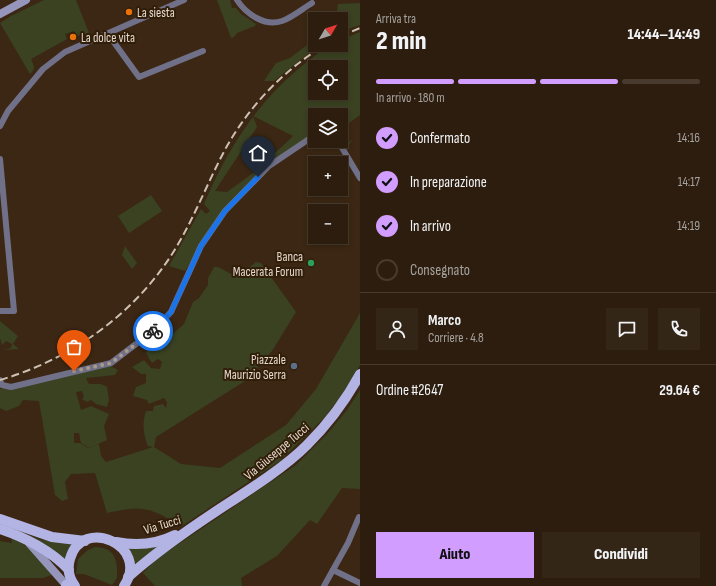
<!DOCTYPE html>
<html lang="it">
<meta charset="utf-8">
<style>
body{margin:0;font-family:"Sofia Sans Condensed",sans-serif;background:#342617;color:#f1f3f6;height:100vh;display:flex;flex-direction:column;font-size:15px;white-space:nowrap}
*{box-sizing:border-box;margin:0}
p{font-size:13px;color:#a6a29e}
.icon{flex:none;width:22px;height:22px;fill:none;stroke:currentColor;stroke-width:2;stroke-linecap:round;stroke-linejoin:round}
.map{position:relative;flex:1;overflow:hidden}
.sheet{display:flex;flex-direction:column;background:#2c1d0e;width:356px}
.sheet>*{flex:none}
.needle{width:26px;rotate:51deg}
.tools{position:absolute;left:308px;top:12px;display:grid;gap:8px}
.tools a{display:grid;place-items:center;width:40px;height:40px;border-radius:0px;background:#2c1d0e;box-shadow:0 2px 6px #0003,0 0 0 1px #483b2e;font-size:20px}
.pin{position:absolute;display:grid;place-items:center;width:34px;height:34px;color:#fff;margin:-41px -17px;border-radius:50% 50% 50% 0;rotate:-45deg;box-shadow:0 0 4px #0007}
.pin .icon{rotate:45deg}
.courier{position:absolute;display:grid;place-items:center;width:40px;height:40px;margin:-20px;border:3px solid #1a73e8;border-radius:50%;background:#fff;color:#222;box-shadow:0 1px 5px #0007}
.head em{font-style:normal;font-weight:800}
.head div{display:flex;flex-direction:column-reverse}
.head{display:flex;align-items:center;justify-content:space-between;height:68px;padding:0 16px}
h1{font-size:26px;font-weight:800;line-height:30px}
.bar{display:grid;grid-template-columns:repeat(4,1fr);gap:6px 4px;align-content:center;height:48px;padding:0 16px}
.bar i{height:5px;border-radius:3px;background:#483b2e}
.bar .current{background:#d19dfe}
.bar p{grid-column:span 4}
.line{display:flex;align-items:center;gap:10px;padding:0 16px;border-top:1px solid #483b2e}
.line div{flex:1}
.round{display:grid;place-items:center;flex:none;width:42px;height:42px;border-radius:0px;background:#342617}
ol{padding:0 16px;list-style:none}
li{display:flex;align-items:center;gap:12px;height:44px}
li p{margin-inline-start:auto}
li .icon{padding:4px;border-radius:50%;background:#d19dfe;color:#111;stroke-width:4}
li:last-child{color:#a6a29e}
li i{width:22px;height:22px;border:2px solid #483b2e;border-radius:50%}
.cta{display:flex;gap:8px;margin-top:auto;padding:8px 16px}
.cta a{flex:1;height:46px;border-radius:0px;background:#d19dfe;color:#111;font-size:16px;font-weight:800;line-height:46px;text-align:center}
.cta a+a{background:#342617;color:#f1f3f6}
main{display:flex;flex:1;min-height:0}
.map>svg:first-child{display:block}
.green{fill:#3a4222;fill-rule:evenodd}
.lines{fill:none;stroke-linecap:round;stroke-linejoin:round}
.street{stroke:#707088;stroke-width:6}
.secondary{stroke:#9696bc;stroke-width:8}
.primary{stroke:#b3b4e4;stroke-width:10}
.rail{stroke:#cec0b3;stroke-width:2;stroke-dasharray:8 4;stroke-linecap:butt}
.done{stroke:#aa9a8b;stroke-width:4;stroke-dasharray:0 7.2}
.route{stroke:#1a73e8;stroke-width:5}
.food-dot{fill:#e8710a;stroke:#311e09;stroke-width:1.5}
.leisure-dot{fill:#2e9e5b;stroke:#311e09;stroke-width:1.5}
.service-dot{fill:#5c6f8a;stroke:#311e09;stroke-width:1.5}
.labels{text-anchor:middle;stroke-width:4;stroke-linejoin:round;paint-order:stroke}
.poi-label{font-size:13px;fill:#e5d8cc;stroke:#311e09;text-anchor:start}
.street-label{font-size:13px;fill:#e5d8cc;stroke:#311e09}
</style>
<main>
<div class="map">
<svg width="360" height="586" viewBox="0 0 360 586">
<rect width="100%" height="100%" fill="#3b2713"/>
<g class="green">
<path d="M44,0H76L89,33L77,36L74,31L65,34L67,39L31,59C34,66 36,69 30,74L0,23L11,16Z"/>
<path d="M217,0H230L232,8H236L241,14L256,24L255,26L237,33L234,37L231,38Z"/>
<path d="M360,3V25L348,29V28L341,32V19H336L338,4Z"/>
<path d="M360,32V115L349,123L343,135L346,145L353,139L346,149L341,140V115H315V133L272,161L224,210L185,271L169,266L201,209L206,214L210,211L204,204C227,149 259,99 307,62C317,54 327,45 341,45V40ZM315,67H341V93H315ZM253,116L293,136L256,171L227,192L215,191L257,127Z"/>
<path d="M315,39V45H319L274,81H264L276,63L290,58Z"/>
<path d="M151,195L162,211L129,233L118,216Z"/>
<path d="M125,246L137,263L132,269L122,255Z"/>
<path d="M256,262L261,263L296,312L272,351L245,381L156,437L154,447L181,464L220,468L286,425L316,389L360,313V365L342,395L324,418L280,461L182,526C150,508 144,505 107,513L95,473L71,474L65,482L68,499L62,501L55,495L39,401L23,400L19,406L6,411L0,408V389L109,365L118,370L115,375L86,378L89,384H101L107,387L109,400L107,407L96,404L91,400L87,402L82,399L84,397L82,391L76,392L81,410L91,406L109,414L104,426L107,440L89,448L81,443L79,433H74V443H80L88,448L99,444L101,456L106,462L153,447L148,446C143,434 142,423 146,411H153L154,406L163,404L166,408L167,402L164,398L149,404L147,400L133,396L136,387L146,383V374H141L132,367L144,360L151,368L160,369L162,362L158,359L152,363L146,353L147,350L166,340L184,324L193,302L199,298L208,285V278L214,267H218L237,277Z"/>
<path d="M0,321L18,336L13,344L19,349L3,350L11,348L12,344L6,341L2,345L0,338Z"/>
<path d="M360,390V489L342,488L317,524L310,520L277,556L241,578L242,586H155L143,573L155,560L296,465L328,433L347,410Z"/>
<path d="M24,533L42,540L72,544L64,560Z"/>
<path d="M11,537C31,547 40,557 52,575L43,578H0V541L12,543Z"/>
<path d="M161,545L134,565L128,548Z"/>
<path d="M95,547C115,547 118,561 117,578L112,585L84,574H76L78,559L88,550Z"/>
</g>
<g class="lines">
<g class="street">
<path d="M237,0C246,14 265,27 282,21C293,17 302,9 312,3"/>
<path d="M108,34L139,77L203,51"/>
<path d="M0,126L8,111L43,69L65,52L184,0"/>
<path d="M338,141L360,178"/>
<path d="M0,159L14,311H0"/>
<path d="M0,380L2,385L11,387L111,363L153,331L171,312L201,246L225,211L269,166L315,135"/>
<path d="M333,570L360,583"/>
<path d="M324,586L348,543L359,517"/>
</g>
<g class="secondary">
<path d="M0,14L26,0"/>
<path d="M29,543L66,585"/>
</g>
<g class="primary">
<path d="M0,519L52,537L85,541"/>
<path d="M0,529C24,537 52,551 69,570"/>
<path d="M116,542C136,546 157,544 175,535"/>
<path d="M128,577C157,551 189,529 221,508C249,490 284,468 307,445C328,424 346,400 360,374"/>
<path d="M66,585V586"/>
<path d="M75,586C69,578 67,569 70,559C82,515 151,546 124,586"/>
</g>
<g class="rail">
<path d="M341,36L360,28"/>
<path d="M0,380C72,359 138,312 177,246C196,214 209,179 227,146C251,104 284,70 325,45"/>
</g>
</g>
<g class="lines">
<path class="done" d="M74,371L111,363L153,331"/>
<path class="route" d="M153,331L171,312L201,246L225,211L258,177"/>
</g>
<g class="food-dot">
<circle cx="129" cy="12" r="4"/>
<circle cx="73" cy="37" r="4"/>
</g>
<circle class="leisure-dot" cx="311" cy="263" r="4"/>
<circle class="service-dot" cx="294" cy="366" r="4"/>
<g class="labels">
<g class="poi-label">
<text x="137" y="17">La siesta</text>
<text x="81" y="42">La dolce vita</text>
<text x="303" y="261" text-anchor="end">Banca<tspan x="303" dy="15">Macerata Forum</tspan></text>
<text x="286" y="364" text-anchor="end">Piazzale<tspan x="286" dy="15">Maurizio Serra</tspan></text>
</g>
<g class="street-label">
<text transform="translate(276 451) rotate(-40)" y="5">Via Giuseppe Tucci</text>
<text transform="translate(162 524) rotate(-17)" y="5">Via Tucci</text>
</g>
</g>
</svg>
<div class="tools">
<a><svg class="needle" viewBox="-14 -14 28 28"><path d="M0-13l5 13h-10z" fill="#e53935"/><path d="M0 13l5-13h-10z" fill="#a6a29e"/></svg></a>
<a><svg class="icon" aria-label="locate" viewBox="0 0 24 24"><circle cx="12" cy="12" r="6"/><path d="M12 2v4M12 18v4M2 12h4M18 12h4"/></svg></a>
<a><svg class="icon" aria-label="layers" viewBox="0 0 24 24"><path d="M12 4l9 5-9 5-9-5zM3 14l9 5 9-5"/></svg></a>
<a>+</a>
<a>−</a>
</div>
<div class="pin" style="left:74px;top:371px;background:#ea580c"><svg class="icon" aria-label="bag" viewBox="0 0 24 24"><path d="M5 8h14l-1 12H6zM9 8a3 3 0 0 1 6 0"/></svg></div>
<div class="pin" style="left:258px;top:177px;background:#1f2937"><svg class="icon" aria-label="home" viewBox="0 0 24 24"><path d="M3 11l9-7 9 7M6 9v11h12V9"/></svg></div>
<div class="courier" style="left:153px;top:331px"><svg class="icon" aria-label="bike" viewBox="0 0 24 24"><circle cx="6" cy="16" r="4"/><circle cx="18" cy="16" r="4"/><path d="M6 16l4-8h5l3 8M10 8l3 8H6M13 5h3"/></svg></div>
</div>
<section class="sheet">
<div class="head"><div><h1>2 min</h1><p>Arriva tra</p></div><em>14:44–14:49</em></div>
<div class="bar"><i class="current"></i><i class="current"></i><i class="current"></i><i></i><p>In arrivo · 180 m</p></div>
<ol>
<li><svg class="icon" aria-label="check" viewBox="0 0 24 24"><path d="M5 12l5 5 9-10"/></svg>Confermato<p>14:16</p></li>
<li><svg class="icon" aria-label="check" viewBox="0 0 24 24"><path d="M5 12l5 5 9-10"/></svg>In preparazione<p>14:17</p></li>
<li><svg class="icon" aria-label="check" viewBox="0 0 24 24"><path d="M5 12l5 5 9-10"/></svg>In arrivo<p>14:19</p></li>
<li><i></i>Consegnato</li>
</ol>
<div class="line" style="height:72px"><a class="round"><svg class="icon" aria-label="person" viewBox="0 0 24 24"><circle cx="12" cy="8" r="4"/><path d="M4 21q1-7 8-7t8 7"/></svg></a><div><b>Marco</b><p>Corriere · 4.8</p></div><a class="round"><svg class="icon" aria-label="chat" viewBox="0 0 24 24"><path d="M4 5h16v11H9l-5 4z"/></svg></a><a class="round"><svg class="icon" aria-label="phone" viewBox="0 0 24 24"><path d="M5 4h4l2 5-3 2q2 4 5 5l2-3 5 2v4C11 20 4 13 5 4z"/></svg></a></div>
<div class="line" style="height:52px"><div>Ordine #2647</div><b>29.64 €</b></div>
<div class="cta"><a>Aiuto</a><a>Condividi</a></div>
</section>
</main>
